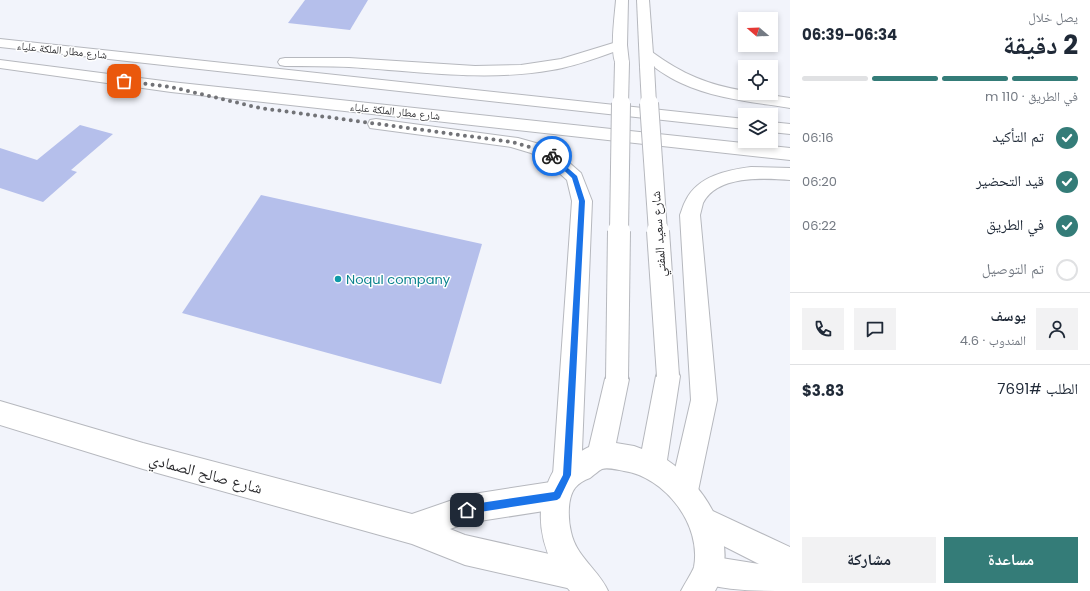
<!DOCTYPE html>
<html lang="ar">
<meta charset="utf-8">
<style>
body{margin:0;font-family:Poppins,"Noto Naskh Arabic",sans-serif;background:#f2f2f3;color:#1f2937;direction:rtl;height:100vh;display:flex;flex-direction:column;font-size:15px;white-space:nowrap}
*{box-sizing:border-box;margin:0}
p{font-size:13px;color:#747a83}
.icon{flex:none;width:22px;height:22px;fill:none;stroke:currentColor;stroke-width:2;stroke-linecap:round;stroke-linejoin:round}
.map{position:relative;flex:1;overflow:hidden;direction:ltr}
.panel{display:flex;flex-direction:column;background:#fff;width:300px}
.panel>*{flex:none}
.needle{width:26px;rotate:289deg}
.buttons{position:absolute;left:738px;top:12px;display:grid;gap:8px}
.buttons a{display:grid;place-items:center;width:40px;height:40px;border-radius:0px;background:#fff;box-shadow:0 2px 6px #0003;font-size:20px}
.pin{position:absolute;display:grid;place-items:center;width:34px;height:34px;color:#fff;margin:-17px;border-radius:8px;box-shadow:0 2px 6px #0006}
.courier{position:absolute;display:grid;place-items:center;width:40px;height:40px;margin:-20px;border:3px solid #1a73e8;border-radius:50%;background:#fff;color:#222;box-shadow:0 1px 5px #0007}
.head em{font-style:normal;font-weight:700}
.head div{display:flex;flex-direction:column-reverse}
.head{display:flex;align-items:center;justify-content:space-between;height:68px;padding:0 12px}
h1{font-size:26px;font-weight:700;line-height:30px}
.bar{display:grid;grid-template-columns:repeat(4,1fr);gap:6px 4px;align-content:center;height:48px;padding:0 12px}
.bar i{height:5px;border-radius:3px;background:#e0e1e3}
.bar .on{background:#347c78}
.bar p{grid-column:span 4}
.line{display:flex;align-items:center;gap:10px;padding:0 12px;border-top:1px solid #e0e1e3}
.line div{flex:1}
.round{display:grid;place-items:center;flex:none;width:42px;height:42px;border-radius:0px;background:#f2f2f3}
ol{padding:0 12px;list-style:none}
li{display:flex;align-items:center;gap:12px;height:44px}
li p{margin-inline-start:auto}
li .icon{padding:4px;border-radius:50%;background:#347c78;color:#fff;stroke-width:4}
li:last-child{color:#747a83}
li i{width:22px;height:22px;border:2px solid #e0e1e3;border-radius:50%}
.primary-button{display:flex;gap:8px;margin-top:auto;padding:8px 12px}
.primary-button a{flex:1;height:46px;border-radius:0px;background:#347c78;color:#fff;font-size:16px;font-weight:700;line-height:46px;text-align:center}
.primary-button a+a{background:#f2f2f3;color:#1f2937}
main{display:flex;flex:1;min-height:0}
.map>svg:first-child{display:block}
.building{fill:#b5bfeb}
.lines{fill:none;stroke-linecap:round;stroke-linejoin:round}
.street-casing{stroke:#b6b8be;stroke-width:2}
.secondary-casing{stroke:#b6b8be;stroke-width:2}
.highway-casing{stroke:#b6b8be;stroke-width:2}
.street{fill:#fff;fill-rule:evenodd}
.secondary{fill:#fff;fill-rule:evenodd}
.highway{fill:#fff;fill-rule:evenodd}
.secondary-bridge-far2-casing{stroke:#b6b8be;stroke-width:16;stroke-linecap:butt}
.secondary-bridge-far1-casing{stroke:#b6b8be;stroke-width:20;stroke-linecap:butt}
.secondary-bridge-casing{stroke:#b6b8be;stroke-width:24;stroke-linecap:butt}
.secondary-bridge-far2{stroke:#fff;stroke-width:14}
.secondary-bridge-far1{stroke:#fff;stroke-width:18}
.secondary-bridge{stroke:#fff;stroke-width:22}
.route{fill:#1a73e8}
.done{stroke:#727377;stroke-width:4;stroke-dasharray:0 7.2}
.culture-dot{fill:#0f9aa8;stroke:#fff;stroke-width:1.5}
.labels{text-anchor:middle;stroke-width:3;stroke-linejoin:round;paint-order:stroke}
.far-street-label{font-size:11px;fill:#2d2d30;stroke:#fff}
.street-label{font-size:13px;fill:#2d2d30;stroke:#fff}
.culture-label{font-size:13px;fill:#0d838f;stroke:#fff;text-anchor:start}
.near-street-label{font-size:16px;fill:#2d2d30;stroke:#fff}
</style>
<main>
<section class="panel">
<div class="head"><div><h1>2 دقيقة</h1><p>يصل خلال</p></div><em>06:34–06:39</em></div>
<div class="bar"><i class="on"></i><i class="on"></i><i class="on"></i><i></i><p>في الطريق · 110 m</p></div>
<ol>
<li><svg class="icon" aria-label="check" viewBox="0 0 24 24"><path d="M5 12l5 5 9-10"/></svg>تم التأكيد<p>06:16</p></li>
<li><svg class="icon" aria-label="check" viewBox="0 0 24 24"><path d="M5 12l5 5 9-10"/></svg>قيد التحضير<p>06:20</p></li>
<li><svg class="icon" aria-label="check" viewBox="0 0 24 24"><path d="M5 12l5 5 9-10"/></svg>في الطريق<p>06:22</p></li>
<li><i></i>تم التوصيل</li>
</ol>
<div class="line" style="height:72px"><a class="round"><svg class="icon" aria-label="person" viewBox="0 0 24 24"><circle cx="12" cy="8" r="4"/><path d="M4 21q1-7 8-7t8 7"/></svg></a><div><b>يوسف</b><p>المندوب · 4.6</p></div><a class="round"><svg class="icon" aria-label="chat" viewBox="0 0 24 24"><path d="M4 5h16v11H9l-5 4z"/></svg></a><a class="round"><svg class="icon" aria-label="phone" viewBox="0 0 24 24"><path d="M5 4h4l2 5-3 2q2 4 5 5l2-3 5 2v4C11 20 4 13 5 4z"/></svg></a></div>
<div class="line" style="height:52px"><div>الطلب #7691</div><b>$3.83</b></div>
<div class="primary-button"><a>مساعدة</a><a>مشاركة</a></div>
</section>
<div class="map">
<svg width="790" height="591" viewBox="0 0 790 591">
<rect width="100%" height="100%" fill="#f2f4fb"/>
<g class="building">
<path d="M305,0H368L350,30L288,23Z"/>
<path d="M80,125L113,134L71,170L77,172L43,202L0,188V148L37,160Z"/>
<path d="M261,195L482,244L441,384L182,313Z"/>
</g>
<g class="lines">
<g class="street-casing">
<g id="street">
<path d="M0,401L143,443L412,514L467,495L557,481L567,485L571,495L567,505L557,509L467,523L450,529L465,535L576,560L587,564L591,575L587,586L576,590L465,565L412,544L143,469L0,425Z"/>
<path d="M702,506L790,547V591C759,591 727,591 698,582L694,571L698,560L709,556L759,564L692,530L688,520L692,510Z"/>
</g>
</g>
<g class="secondary-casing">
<g id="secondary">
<path d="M616,0H628L627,45L629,63L627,66L622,67L617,66C609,55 615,14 616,0Z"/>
<path d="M637,0H649L654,67L652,70L647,71L642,70L640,67Z"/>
<path d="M668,365L677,368L680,376L667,460C707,487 742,544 715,591H681C684,585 693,571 694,567C702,525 665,477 624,471C618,470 608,467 602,469C598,471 594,475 590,478C584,480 579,483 575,488C567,498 568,520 571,532C576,557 599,570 608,591H570C546,562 532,521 547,485C549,480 551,474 555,469C560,462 581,451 589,447L605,379L608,371L617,368L626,371L629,379L616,443L634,446L642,449L656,376L659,368Z"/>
</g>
</g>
<g class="highway-casing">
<g id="highway">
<path d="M0,39L745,119V129L0,47Z"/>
<path d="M620,41L625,42L627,45L625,48C601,56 577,66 552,70C485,82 416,71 349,67C328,66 306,66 285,66L280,65L278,62L280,59L285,58H349L475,66L521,65L561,59Z"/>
<path d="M647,51L652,52C682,74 708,85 745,91V93H757L790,98V108C754,102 715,99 681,83C667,77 654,67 642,58L640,55L642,52Z"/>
<path d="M0,60L171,82L790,148V160L171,92L0,68Z"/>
<path d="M376,119L518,138L543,145L557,152L581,173L592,201L581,475L577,485L567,489L557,485L553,475L572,201L567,180L545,160L531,153L511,147L370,128L368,124L370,120Z"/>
<path d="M771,122L790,124V134L771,132Z"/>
<path d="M751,167L790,168V180C764,178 717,175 703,203C702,207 701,211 700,215L717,400L698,491L694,501L684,505L674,501L670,491L691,400L680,215C682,210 683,205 686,200C698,176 727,170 751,167Z"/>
</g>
</g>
<use href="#street" class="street"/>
<use href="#secondary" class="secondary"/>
<use href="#highway" class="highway"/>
<g class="secondary-bridge-far2-casing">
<g id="secondary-bridge-far2">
<path d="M647,67L649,104"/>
<path d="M621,104L622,63"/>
</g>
</g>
<g class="secondary-bridge-far1-casing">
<g id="secondary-bridge-far1">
<path d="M649,103L658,232"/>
<path d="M619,232L621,103"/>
</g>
</g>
<g class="secondary-bridge-casing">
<g id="secondary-bridge">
<path d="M658,231L668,376"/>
<path d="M617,379L619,231"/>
</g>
</g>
<use href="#secondary-bridge-far2" class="secondary-bridge-far2"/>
<use href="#secondary-bridge-far1" class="secondary-bridge-far1"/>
<use href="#secondary-bridge" class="secondary-bridge"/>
</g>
<path class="route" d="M550,155H553L577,176L585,201L571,475L560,498L557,500L467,514L464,512L462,510L464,507L467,505L554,492L563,475L579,201L572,178L550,157Z"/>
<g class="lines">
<path class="done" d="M124,81L171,87L260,108L512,142L537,149L552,156"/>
</g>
<circle class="culture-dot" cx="338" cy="279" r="4"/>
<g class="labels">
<g class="far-street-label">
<text transform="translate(62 50) rotate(6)" y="4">شارع مطار الملكة علياء</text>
<text transform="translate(395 111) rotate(6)" y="4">شارع مطار الملكة علياء</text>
</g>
<g class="street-label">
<text transform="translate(658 234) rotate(-94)" y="5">شارع سعيد المفتي</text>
</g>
<g class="culture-label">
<text x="346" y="284">Noqul company</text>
</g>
<g class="near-street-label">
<text transform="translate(206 473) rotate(15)" y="6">شارع صالح الصمادي</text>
</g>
</g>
</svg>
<div class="buttons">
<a><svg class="needle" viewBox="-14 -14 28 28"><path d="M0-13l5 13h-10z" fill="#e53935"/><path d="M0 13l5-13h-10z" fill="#747a83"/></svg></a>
<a><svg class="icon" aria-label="locate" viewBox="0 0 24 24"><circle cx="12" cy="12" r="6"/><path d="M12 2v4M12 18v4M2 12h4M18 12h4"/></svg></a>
<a><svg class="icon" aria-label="layers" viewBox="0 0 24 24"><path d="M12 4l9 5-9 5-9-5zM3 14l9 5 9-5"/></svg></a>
</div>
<div class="pin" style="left:124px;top:81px;background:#ea580c"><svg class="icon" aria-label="bag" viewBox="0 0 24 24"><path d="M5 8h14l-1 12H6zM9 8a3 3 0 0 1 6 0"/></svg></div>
<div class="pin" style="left:467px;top:510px;background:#1f2937"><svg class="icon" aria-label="home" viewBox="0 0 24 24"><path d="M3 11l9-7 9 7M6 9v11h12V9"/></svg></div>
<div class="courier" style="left:552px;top:156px"><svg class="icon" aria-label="bike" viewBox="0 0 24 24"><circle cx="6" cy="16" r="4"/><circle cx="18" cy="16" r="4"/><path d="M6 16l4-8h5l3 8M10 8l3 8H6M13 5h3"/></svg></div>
</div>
</main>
